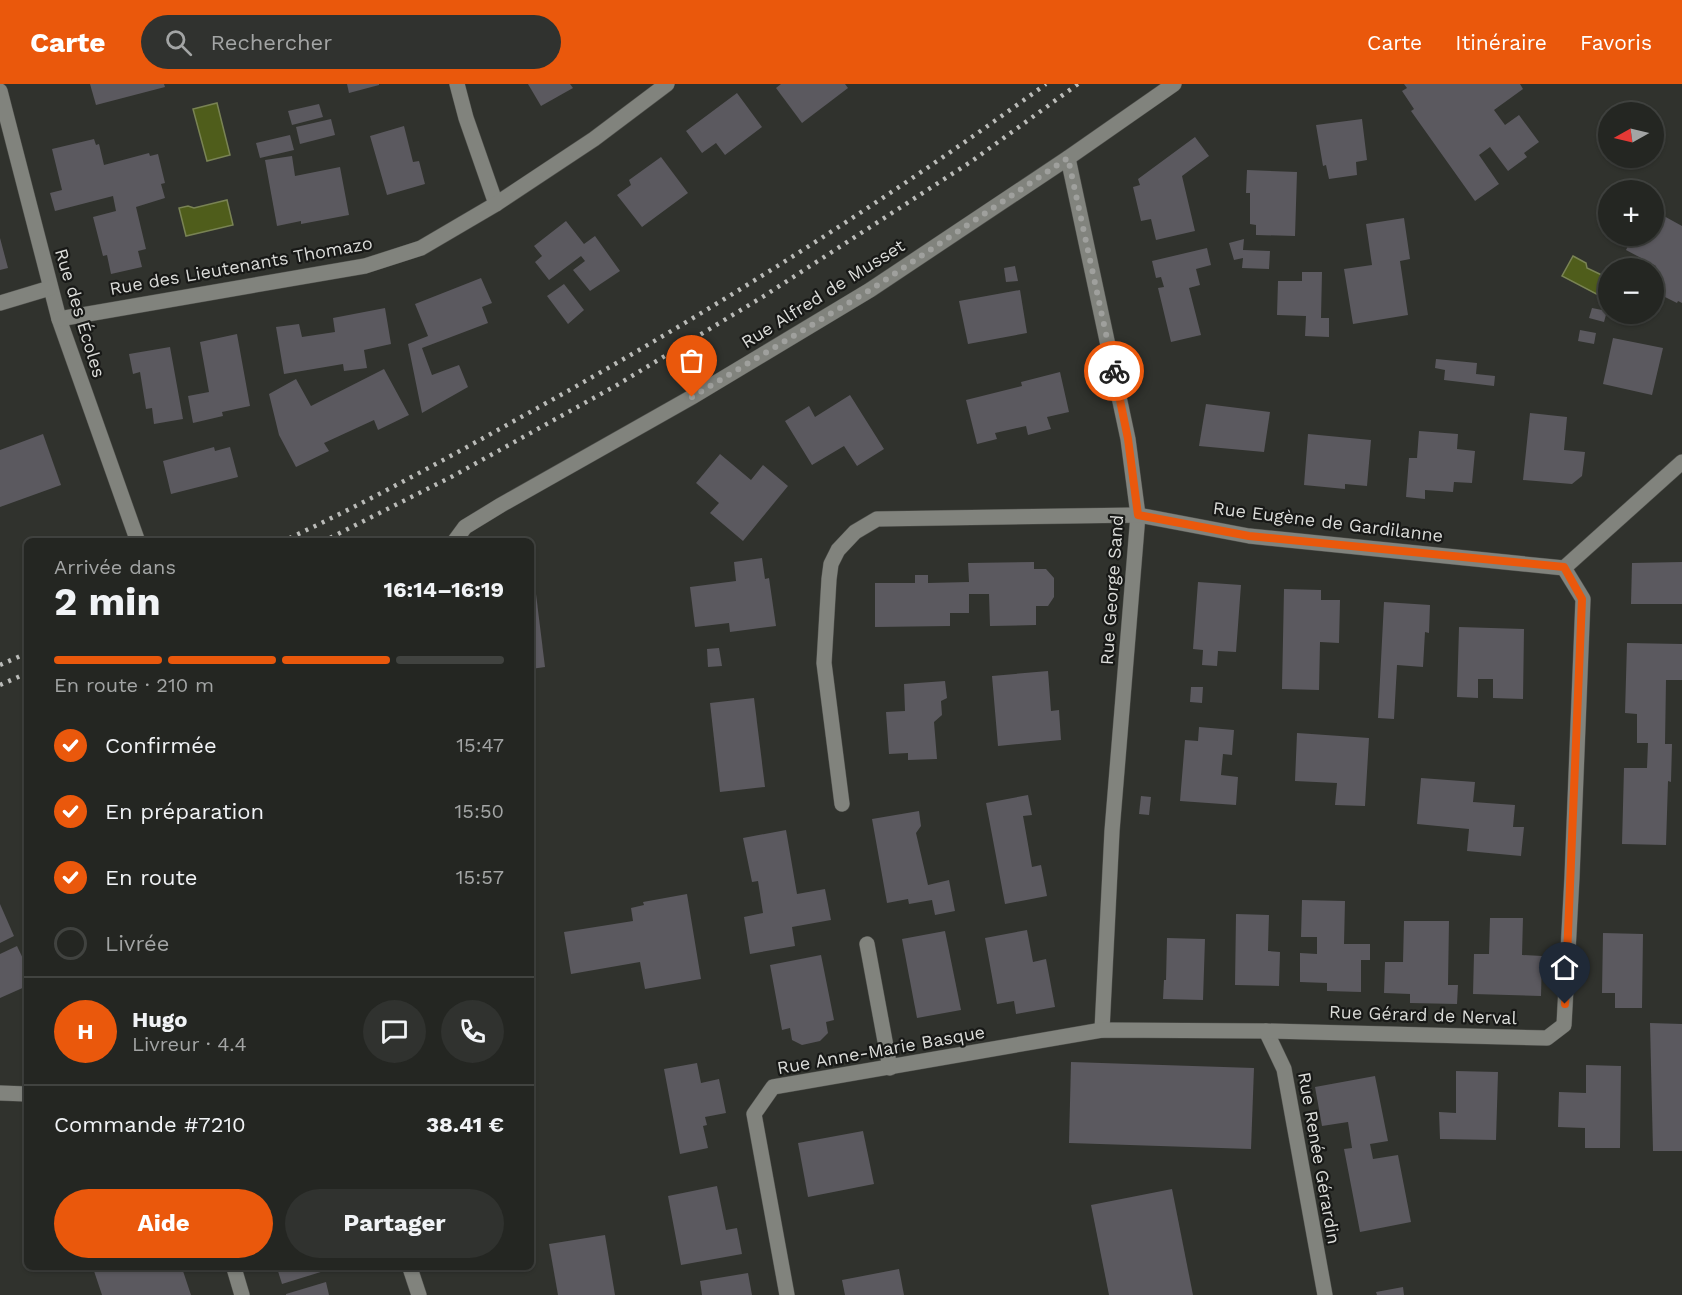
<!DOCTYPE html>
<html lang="fr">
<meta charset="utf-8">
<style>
body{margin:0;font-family:"Work Sans",sans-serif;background:#30322f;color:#f1f3f6;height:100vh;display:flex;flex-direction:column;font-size:22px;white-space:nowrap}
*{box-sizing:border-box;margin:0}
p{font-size:20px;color:#a3a5a5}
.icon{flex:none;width:33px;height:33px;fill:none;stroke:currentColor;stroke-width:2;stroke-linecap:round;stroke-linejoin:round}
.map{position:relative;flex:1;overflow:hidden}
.sheet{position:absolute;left:24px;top:454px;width:510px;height:732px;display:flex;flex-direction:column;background:#242622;border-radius:9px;box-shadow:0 2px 4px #0004,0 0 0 2px #414340}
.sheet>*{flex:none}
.needle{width:39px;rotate:262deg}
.fabs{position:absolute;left:1598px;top:18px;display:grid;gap:12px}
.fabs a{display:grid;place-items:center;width:66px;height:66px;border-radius:50%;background:#242622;box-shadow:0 2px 4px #0004,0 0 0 2px #414340;font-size:30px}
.pin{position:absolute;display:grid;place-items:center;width:51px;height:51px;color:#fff;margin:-62px -26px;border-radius:50% 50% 50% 0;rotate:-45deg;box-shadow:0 0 6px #0007}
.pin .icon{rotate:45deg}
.courier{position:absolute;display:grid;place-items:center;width:60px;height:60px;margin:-30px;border:4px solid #ea580c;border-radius:50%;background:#fff;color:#222;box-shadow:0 2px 8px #0007}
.head em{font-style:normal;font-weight:700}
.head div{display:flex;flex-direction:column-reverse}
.head{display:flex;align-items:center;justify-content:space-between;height:102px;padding:0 30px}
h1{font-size:39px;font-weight:700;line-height:45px}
.bar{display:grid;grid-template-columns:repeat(4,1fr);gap:9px 6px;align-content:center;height:72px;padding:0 30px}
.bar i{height:8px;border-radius:4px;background:#414340}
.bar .on{background:#ea580c}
.bar p{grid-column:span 4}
.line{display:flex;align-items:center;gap:15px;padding:0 30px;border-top:2px solid #414340}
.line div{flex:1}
.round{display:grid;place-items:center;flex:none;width:63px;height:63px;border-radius:32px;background:#30322f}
ol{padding:0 30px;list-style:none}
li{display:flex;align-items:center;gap:18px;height:66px}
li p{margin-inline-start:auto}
li .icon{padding:6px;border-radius:50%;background:#ea580c;color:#fff;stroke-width:4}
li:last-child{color:#a3a5a5}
li i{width:33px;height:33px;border:3px solid #414340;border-radius:50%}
.cta{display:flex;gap:12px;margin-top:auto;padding:12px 30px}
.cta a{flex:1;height:69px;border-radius:36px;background:#ea580c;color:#fff;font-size:24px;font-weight:700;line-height:69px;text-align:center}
.cta a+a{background:#30322f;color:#f1f3f6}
header{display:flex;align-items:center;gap:36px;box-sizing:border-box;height:84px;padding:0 30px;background:#ea580c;color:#fff}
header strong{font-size:28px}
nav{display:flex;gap:33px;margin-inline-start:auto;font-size:21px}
.search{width:420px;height:54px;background:#30322f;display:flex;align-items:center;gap:15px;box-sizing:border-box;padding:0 21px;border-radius:33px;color:#a3a5a5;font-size:22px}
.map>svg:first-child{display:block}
.water{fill:#4f5d1b;stroke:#798354;stroke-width:1.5}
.building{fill:#5b595f}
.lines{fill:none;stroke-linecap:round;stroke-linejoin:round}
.minor-casing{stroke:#4f504c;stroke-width:16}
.minor{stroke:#81837d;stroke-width:15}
.rail{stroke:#babbb8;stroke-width:4.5;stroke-dasharray:3 6;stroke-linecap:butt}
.done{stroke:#9fa09d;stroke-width:6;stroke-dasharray:0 10.8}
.route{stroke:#ea580c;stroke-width:8}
.labels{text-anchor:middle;stroke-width:4.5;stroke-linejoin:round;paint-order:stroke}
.street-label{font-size:18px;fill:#dbdcd9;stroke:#181917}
</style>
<header>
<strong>Carte</strong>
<div class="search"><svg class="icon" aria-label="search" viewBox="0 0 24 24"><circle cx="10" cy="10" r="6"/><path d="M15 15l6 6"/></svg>Rechercher</div>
<nav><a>Carte</a><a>Itinéraire</a><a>Favoris</a></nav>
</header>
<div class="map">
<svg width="1682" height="1211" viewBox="0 0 1682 1211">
<rect width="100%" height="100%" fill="#30322d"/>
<g class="water">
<path d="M217,19L230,71L207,77L193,25Z"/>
<path d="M227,116L233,141L186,152L179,124L188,122L194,124Z"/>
<path d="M1573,172L1586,179L1587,184L1608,194V211L1606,215L1562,192Z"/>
</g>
<g class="building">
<path d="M90,0H164L165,3L96,21Z"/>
<path d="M347,0H379V1L349,9Z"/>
<path d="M528,0H570L573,4L541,22Z"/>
<path d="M781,0H845L848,4L802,39L776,4Z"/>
<path d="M1404,0H1520L1523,5L1494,26L1505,41L1519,31L1539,58L1524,69L1527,73L1508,87L1490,63L1479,71L1499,100L1475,117L1411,27L1414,25L1402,7L1407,4Z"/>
<path d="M737,9L762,43L725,71L716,59L702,69L686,47Z"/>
<path d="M319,20L323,33L292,41L288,27Z"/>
<path d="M331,35L335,51L300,60L296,43Z"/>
<path d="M1362,35L1367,76L1356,78L1357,91L1329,95L1326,81L1323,82L1316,41Z"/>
<path d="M404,42L413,78L419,77L425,100L387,111L370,52Z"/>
<path d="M290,51L294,66L260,74L256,59Z"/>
<path d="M1195,53L1209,72L1182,92L1195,147L1156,156L1151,135L1141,137L1133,103L1140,101L1138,95Z"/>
<path d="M94,55L96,61L99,60L104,81L149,69L150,72L158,70L165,99L161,100L165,114L136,123L146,165L138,167L142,183L111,190L107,171L103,172L93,133L116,127L113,112L55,127L50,109L62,106L52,65Z"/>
<path d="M292,72L295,92L340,83L349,131L301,140V137L277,142L265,76Z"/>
<path d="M661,73L688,109L642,143L617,111L631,101L629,96Z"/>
<path d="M1247,86L1297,88L1295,152L1256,151V141L1250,140V109H1246Z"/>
<path d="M1653,126L1682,142V219L1678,217L1677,219L1653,207V189L1656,182L1626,166L1633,152H1653Z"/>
<path d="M1404,134L1410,175L1400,177L1408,231L1353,240L1344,185L1372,181L1366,140Z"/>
<path d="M566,137L584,160L595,152L620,187L590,207L573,186L585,177L581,172L549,196L535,178L542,172L534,162Z"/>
<path d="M0,154L8,184L0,186Z"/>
<path d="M1244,155L1243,166L1270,167L1269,185L1242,184L1243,174L1234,176L1229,159Z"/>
<path d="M1207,164L1211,181L1196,185L1200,201L1189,204L1201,251L1171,258L1158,204L1164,203L1161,193L1156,194L1152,177Z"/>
<path d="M1015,182L1018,197L1006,198L1004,184Z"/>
<path d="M1302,188H1322L1321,234H1329V253L1305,252L1306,232L1277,231L1278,197H1302Z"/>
<path d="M481,194L492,219L482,223L488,239L422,264L432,291L459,281L468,303L422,329L408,260L428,252L415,220Z"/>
<path d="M564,200L584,226L568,240L547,212Z"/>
<path d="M1020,206L1027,249L968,260L959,217Z"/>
<path d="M385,224L391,260L364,266L367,284L344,287L343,280L284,290L276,243L299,240L302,253L335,248L333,234Z"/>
<path d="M1592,224L1607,227L1604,238L1589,234Z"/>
<path d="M1580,246L1596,249L1594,260L1578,257Z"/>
<path d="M237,250L250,322L222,328L223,332L193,339L188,312L209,308L200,258Z"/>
<path d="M1613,254L1663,264L1652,311L1603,300Z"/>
<path d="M170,263L183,335L154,340L152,324L146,325L140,288L133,290L129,270Z"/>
<path d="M1436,275L1477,279L1476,290L1495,292L1494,302L1444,296L1445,286L1435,284Z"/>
<path d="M384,285L409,331L378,346L374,336L324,359L329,367L296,383L279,351L269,310L296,295L311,322Z"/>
<path d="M1060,288L1069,328L1047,333L1051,345L1028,351L1026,342L995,349L997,355L977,360L966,316L1022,302L1021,298Z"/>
<path d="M850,311L884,365L857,382L844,362L812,381L785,337L809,322L815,333Z"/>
<path d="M1206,320L1270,328L1264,368L1199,362Z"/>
<path d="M1530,329L1567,333L1564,366L1585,368L1582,392L1572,400L1523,396Z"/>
<path d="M1419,347L1458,350L1457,365L1475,367L1472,399L1454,398L1453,408L1425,406V415L1406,413L1409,374H1417Z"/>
<path d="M43,350L61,401L0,423V366Z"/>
<path d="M1308,350L1371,356L1367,402L1345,400V405L1304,401Z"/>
<path d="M214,363L215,367L230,363L238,393L171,410L163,377Z"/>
<path d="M720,370L751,396L763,381L788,402L743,457L710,429L719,419L696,399Z"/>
<path d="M762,474L765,495L769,494L776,542L730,548L729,539L695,543L690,503L736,497L734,478Z"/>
<path d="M1034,478V485H1046L1054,494V513L1048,522H1036V541L990,542L989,510H969V529H950V542L875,543V499H915V491H928V499L969,498L968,479Z"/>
<path d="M1682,478V520H1631L1632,479Z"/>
<path d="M1198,498L1241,501L1236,568L1218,567L1217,582L1202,581L1203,566L1193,565Z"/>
<path d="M535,502L545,583L531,585V503Z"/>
<path d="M1284,505L1321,506V516H1340L1339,559L1320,558L1319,606L1282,605Z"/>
<path d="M1384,518L1430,521L1429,549L1425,548L1423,583L1397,581L1394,635L1378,634Z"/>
<path d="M1459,543L1524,545L1523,615L1493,614V595H1478V614L1457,613Z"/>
<path d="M1627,559L1682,560V596H1666L1665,660H1672L1671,698L1668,697L1666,761L1622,760L1624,684H1647L1648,659H1637V630L1625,629Z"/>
<path d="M719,564L722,582L708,583L707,565Z"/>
<path d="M1048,587L1051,627L1059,626L1061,656L998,662L992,592Z"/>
<path d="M945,597L947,614L941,617L942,631L934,638L937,675L908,676V669L889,670L886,628L905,627L904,600Z"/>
<path d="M1191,603H1203L1202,619L1190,618Z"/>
<path d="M754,614L765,703L720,708L710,619Z"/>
<path d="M1199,643L1234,646L1232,671L1223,670L1221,691L1238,693L1236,721L1180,717L1185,656L1198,657Z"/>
<path d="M1297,649L1369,654L1365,722L1335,721L1337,699L1295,697Z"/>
<path d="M531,656H533L536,690L531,691Z"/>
<path d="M1421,694L1475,698L1473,718L1515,721L1513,743H1524L1521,772L1467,767L1469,745L1417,740Z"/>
<path d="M1028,711L1032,731L1023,732L1032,783L1041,781L1047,812L1005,820L986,719Z"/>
<path d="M1141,712L1151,713L1149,731L1139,730Z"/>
<path d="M919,727L921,742L916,749L928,801L949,796L955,827L935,831L932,816L909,820L908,815L887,819L872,735Z"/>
<path d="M786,746L797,810L825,805L831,836L792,843L795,862L750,870L744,833L763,829L758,797L752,798L743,754Z"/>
<path d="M687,810L701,895L645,905L640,878L571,890L564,848L633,837L631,824L644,821L643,818Z"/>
<path d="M1302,816L1345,817L1344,860H1370V876H1361V908L1327,907V899L1300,898V869L1317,870V853H1301Z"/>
<path d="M0,820L14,852L0,859Z"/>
<path d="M1236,830L1269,831L1268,867L1280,868L1279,902L1235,901Z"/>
<path d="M1490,834H1523L1522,871L1542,872L1541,912L1473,910L1474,870H1489Z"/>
<path d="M1404,837H1449L1448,901H1458L1457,920L1410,919V910L1384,909L1385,878H1403Z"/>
<path d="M1027,846L1033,878L1046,875L1055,923L1016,930L1014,917L997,920L985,854Z"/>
<path d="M945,847L961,926L917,934L902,855Z"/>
<path d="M1603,849L1643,850L1642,924H1615V909H1602Z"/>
<path d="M1167,854L1205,855L1203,916L1163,915L1164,896H1166Z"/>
<path d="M17,862L27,883V902L0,914V870Z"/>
<path d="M821,871L834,936L826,938L828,949L820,957L802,961L792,956L790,944L782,946L770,881Z"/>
<path d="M1650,939L1682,940V1067H1653Z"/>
<path d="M1071,978L1254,984L1251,1065L1069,1059Z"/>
<path d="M697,979L701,999L719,995L726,1029L705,1033L707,1041L703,1042L708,1064L680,1070L664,985Z"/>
<path d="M1586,981L1621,982L1620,1064H1585V1044L1558,1043L1559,1008L1586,1009Z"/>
<path d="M1456,987L1498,988L1496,1056L1440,1055L1439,1028L1456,1029Z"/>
<path d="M1375,992L1388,1057L1370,1060L1373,1075L1398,1071L1411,1138L1360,1148L1344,1065L1352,1064L1348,1038L1322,1042L1315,1003Z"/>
<path d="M863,1047L874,1100L808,1113L798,1059Z"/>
<path d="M717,1102L726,1146L737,1144L742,1170L681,1181L668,1112Z"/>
<path d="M1172,1105L1193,1211H1109L1091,1121Z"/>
<path d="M605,1151L615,1211H558L549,1160Z"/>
<path d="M93,1184H182L191,1211H102Z"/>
<path d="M277,1184H323L324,1187L282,1200Z"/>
<path d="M899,1185L904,1211H845L842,1196Z"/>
<path d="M748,1189L752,1211H702L700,1197Z"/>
<path d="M326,1198L329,1211H286V1210Z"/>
<path d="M1403,1203L1404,1211H1377L1376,1208Z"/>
</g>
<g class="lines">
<g class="minor-casing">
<g id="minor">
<path d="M457,0L466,34L496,120"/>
<path d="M0,7L59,235L138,458"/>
<path d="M1068,74L1128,355L1138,431L1112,747L1102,946"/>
<path d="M0,219L50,204"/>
<path d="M59,235L365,182L421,164L496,120L594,55L667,0"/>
<path d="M454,458L465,443L501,421L692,313L870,206L1068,74L1174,0"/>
<path d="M842,720L824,579L829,495L831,480L838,466L855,448L877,435L1138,431L1249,452L1564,484L1682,378"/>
<path d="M867,860L890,984"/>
<path d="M1266,947L1284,985L1325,1211"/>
<path d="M0,1009L27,1010"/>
<path d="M234,1184L242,1211"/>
<path d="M410,1184L419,1211"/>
<path d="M787,1211L754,1030L773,1003L1102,946L1266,947L1547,954L1564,941L1572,793L1583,515L1564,484"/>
</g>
</g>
<use href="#minor" class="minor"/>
<g class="rail">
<path d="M281,458C364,420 444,376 523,332C704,232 879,122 1046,0"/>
<path d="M322,458L453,392L617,301L764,212L972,77L1078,0"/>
<path d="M0,581L27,569"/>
<path d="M0,601L27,589"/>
</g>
</g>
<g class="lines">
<path class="done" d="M692,313L870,206L1068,74L1114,287"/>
<path class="route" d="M1114,287L1128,355L1138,431L1249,452L1564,483L1582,515L1565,920"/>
</g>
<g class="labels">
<g class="street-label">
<text transform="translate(241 182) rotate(-10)" y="6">Rue des Lieutenants Thomazo</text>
<text transform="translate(823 210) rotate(-32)" y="6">Rue Alfred de Musset</text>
<text transform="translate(80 229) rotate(73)" y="6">Rue des Écoles</text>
<text transform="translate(1328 438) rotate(7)" y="6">Rue Eugène de Gardilanne</text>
<text transform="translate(1112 506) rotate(-86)" y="6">Rue George Sand</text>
<text transform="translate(1423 931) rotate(2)" y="6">Rue Gérard de Nerval</text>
<text transform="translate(881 966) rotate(-10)" y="6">Rue Anne-Marie Basque</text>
<text transform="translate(1319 1074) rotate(80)" y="6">Rue Renée Gérardin</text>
</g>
</g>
</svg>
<div class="fabs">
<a><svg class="needle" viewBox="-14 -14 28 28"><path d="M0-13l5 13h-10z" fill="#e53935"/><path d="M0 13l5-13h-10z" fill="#a3a5a5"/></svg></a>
<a>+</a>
<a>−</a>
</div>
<div class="pin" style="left:692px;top:313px;background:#ea580c"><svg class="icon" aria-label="bag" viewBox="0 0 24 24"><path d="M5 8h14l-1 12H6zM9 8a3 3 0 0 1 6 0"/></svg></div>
<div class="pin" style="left:1565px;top:920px;background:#1f2937"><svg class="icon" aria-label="home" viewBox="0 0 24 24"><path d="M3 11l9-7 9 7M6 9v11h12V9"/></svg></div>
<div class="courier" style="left:1114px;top:287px"><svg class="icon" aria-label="bike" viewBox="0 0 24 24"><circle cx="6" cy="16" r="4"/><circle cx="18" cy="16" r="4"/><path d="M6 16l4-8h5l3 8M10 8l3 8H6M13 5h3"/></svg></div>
<section class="sheet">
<div class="head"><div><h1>2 min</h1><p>Arrivée dans</p></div><em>16:14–16:19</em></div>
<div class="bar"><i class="on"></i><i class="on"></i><i class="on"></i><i></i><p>En route · 210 m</p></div>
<ol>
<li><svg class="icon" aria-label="check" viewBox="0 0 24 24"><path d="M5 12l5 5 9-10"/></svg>Confirmée<p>15:47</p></li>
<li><svg class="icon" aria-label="check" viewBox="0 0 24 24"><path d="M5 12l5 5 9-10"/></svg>En préparation<p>15:50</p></li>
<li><svg class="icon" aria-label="check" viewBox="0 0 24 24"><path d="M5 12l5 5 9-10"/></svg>En route<p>15:57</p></li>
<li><i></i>Livrée</li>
</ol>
<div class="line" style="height:108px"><b class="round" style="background:#ea580c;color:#fff">H</b><div><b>Hugo</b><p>Livreur · 4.4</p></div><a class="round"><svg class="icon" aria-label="chat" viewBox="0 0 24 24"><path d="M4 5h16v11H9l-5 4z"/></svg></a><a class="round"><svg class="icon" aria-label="phone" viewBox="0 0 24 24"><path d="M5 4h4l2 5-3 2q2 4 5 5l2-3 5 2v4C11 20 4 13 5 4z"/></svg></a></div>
<div class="line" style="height:78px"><div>Commande #7210</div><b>38.41 €</b></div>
<div class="cta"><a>Aide</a><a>Partager</a></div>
</section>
</div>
